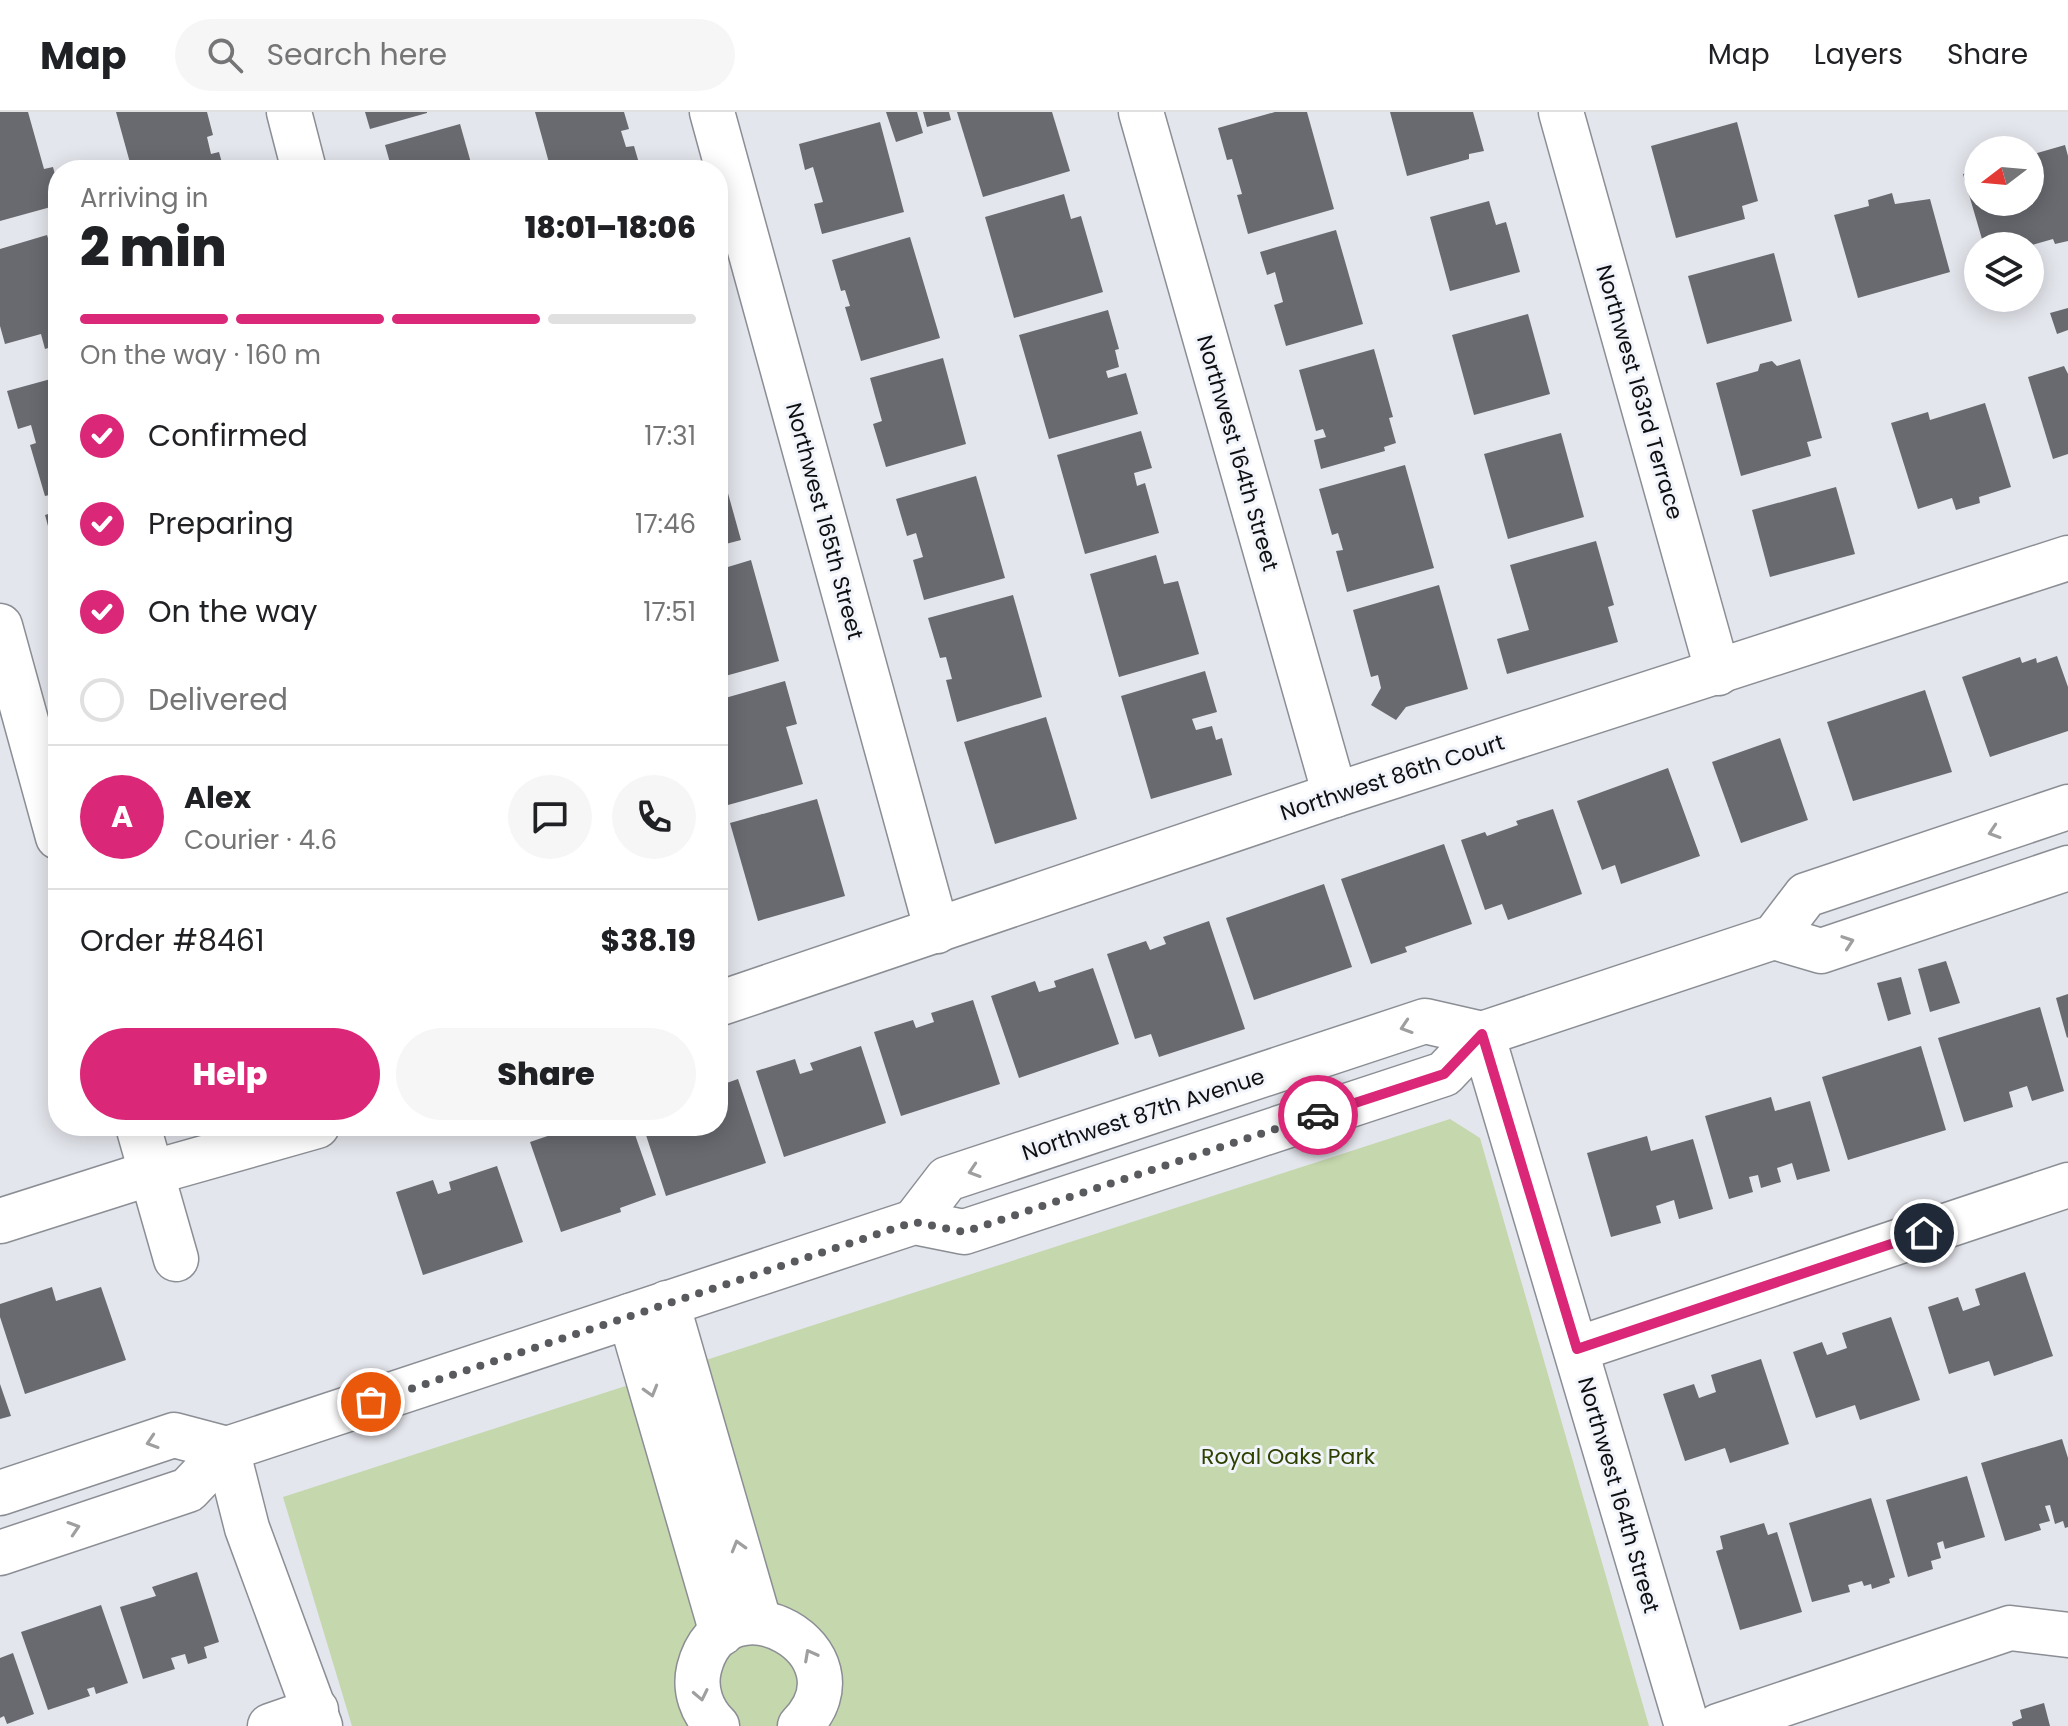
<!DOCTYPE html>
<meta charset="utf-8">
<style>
body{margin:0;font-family:Poppins,sans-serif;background:#f6f6f6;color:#202124;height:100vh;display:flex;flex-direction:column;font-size:30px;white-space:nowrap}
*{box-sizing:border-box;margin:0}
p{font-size:26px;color:#757577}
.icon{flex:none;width:44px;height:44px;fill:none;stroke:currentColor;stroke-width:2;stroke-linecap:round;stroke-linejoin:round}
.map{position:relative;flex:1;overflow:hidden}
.details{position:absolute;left:48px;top:48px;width:680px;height:976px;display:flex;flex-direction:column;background:#fff;border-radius:32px;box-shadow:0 4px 20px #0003}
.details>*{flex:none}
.needle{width:52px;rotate:254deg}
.controls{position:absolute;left:1964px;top:24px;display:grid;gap:16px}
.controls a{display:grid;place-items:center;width:80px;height:80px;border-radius:50%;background:#fff;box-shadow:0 4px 20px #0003;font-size:40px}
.pin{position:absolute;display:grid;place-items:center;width:68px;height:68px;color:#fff;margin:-34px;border:4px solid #fff;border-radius:50%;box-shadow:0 2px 8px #0007}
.courier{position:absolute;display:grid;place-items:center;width:80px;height:80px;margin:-40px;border:6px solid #db2777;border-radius:50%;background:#fff;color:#222;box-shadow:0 2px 10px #0007}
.headline em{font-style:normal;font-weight:800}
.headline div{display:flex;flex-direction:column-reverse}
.headline{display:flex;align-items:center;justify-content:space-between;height:136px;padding:0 32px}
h1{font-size:52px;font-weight:800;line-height:60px}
.bar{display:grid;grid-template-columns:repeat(4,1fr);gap:12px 8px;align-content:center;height:96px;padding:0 32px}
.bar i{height:10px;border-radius:6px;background:#e0e0e0}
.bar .active{background:#db2777}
.bar p{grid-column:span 4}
.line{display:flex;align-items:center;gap:20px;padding:0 32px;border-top:2px solid #e0e0e0}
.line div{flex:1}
.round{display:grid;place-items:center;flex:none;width:84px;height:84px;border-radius:42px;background:#f6f6f6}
ol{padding:0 32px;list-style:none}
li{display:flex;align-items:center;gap:24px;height:88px}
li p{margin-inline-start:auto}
li .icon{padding:8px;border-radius:50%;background:#db2777;color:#fff;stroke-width:4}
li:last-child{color:#757577}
li i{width:44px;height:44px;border:4px solid #e0e0e0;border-radius:50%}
.primary-button{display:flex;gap:16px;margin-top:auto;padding:16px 32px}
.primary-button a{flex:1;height:92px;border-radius:48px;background:#db2777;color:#fff;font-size:32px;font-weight:800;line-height:92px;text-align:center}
.primary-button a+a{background:#f6f6f6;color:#202124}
header{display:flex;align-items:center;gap:48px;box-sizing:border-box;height:112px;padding:0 40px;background:#fff;border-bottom:2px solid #e0e0e0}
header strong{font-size:38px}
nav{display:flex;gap:44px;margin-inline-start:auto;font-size:28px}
.search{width:560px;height:72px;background:#f6f6f6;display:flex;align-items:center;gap:20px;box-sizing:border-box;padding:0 28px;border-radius:44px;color:#757577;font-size:30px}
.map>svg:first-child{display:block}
.green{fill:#c5d7ad}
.building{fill:#686a70}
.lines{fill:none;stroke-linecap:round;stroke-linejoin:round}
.minor-casing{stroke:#8b8e94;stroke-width:47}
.minor{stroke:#fff;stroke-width:44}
.oneway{stroke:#9f9fa0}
.done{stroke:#595a5e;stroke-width:8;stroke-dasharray:0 14.4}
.route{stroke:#db2777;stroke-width:10}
.labels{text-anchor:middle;stroke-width:6;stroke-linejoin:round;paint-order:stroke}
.street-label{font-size:22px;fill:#0e0f11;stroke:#f1f4fa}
.park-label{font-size:22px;fill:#2d4100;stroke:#f1f4fa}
</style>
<header>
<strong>Map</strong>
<div class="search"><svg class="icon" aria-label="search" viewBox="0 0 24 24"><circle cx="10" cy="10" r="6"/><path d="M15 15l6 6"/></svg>Search here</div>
<nav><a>Map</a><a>Layers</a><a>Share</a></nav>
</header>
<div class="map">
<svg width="2068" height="1614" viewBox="0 0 2068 1614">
<rect width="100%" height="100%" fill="#e4e6ed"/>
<path class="green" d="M1450,1007L1480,1026L1649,1614H352L283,1385Z"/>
<g class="building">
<path d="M0,0H28L44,57L53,55L58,74V93L0,109Z"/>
<path d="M116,0H207L213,23L207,25L211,42L219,40L224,58H132Z"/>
<path d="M365,0H427V1L370,17Z"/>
<path d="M535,0H624L629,17L621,19L626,35L634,34L641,58H551Z"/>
<path d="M886,0H917L923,21L896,30Z"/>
<path d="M923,0H949L951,8L927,15Z"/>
<path d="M957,0H1052L1070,59L983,85Z"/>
<path d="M1275,0H1307L1334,97L1248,122L1237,83L1242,82L1232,47L1227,48L1218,16Z"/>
<path d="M1390,0H1473L1484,39L1469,42V47L1407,64Z"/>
<path d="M880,10L904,100L822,122L814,92L823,90L813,55L805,58L799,32Z"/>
<path d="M1737,10L1758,89L1742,94L1745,107L1676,126L1651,34Z"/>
<path d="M460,12L473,58H392L385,33Z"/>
<path d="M2065,33L2068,44V129L2055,132L2053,127L2028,134H1984L1963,62L1978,58V90H2030V43Z"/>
<path d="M1892,81L1895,92L1930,87L1950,160L1858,186L1834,103L1869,94L1868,88Z"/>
<path d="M1064,82L1071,107L1081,104L1103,180L1014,206L985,105Z"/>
<path d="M1489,89L1496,113L1506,110L1520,160L1450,179L1430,105Z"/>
<path d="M1336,118L1363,212L1286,234L1274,193L1283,190L1275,160L1267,163L1260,140Z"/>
<path d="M47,123L55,149L58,148V233L45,237L41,222L5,232L0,214V137Z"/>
<path d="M910,125L940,226L861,249L845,195L850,194L845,178L841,179L832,148Z"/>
<path d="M1774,141L1792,209L1707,232L1688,164Z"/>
<path d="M2068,196V218L2057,222L2050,201Z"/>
<path d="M1108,198L1119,237L1115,238L1119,255L1106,259L1108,266L1126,261L1138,302L1049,327L1019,223Z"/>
<path d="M1528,202L1550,282L1474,303L1452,223Z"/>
<path d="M1374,237L1393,305L1389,306L1396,331L1384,335L1385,339L1321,357L1314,328L1326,325L1323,317L1316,319L1299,258Z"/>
<path d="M943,246L966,332L886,355L873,312L882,309L870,266Z"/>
<path d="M1800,247L1822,326L1807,330L1811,344L1741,364L1716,271L1758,259L1760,252L1772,249L1777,254Z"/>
<path d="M2064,254L2068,262V342L2053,347L2028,265Z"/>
<path d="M58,265V381L45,384L30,333L36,331L31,313L18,317L7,279Z"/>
<path d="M1985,291L2011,375L1979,385L1980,391L1956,398L1952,386L1918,397L1891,311L1928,300L1930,308Z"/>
<path d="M1141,319L1152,356L1134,361L1137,374L1145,371L1159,421L1085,442L1057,343Z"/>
<path d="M1561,321L1584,405L1508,427L1484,342Z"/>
<path d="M719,349L741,428L718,434V350Z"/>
<path d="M1405,353L1434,456L1347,480L1336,439L1343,438L1338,421L1332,423L1319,377Z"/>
<path d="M976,364L1005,466L924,488L913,448L923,445L916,421L907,424L896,387Z"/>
<path d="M1836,375L1855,442L1770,465L1752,398Z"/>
<path d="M58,399V439L55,440L45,403Z"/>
<path d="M1596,429L1614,493L1608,495L1618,530L1507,562L1497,527L1529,518L1510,453Z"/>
<path d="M1156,443L1164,472L1178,469L1199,542L1119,565L1090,462Z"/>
<path d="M751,448L779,549L718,566V458Z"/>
<path d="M1439,473L1468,577L1406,595L1396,608L1371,593L1381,576L1378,563L1371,565L1353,498Z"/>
<path d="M1013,483L1042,585L957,610L946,568L952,567L946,545L940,546L928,506Z"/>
<path d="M2057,544L2068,575V619L1990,645L1962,565L2020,545L2022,551L2036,546L2037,551Z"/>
<path d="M1205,559L1217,600L1192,607L1196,618L1212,614L1216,628L1222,626L1232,663L1151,687L1121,584Z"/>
<path d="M785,569L797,612L786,615L803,672L728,693L718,658V588Z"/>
<path d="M1925,578L1952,660L1853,689L1827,610Z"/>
<path d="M1046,605L1077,707L995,732L964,630Z"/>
<path d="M1780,626L1808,708L1741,731L1712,650Z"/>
<path d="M1668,656L1700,744L1621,772L1615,753L1602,758L1577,689Z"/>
<path d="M817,687L845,784L758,809L730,711Z"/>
<path d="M1553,697L1582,782L1508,808L1502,792L1485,798L1461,728L1485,720L1487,724L1518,713L1516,709Z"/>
<path d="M1444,732L1472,812L1405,835L1407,840L1371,852L1341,767Z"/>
<path d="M1324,772L1352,855L1254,888L1226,806Z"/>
<path d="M1209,809L1245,917L1159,945L1151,922L1135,927L1107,842L1146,829L1150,838L1166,832L1163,825Z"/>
<path d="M1946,849L1960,891L1930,900L1918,857Z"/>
<path d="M1093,856L1119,932L1019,966L991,884L1035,869L1039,880L1056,875L1054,869Z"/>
<path d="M1901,865L1911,902L1888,909L1877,871Z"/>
<path d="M2068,882V925L2067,926L2056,886Z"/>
<path d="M973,888L1000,972L901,1004L874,920L913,908L916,916L934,910L931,901Z"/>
<path d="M2040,895L2064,979L2032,989L2027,974L2009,980L2013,995L1964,1010L1938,926Z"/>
<path d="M861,934L886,1011L784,1045L756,959L795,947L800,962L813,958L810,951Z"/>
<path d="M1921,934L1946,1018L1848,1048L1822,965Z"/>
<path d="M738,967L766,1051L666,1084L643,1014H718V974Z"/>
<path d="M1771,985L1775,999L1810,989L1830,1059L1797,1068L1792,1051L1777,1056L1781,1070L1761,1076L1758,1063L1749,1065L1753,1080L1729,1087L1705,1004Z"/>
<path d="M577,1014H632L656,1083L620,1096L621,1100L561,1120L530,1030Z"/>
<path d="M1647,1024L1651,1039L1693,1027L1713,1097L1679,1107L1674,1088L1656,1094L1661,1111L1611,1125L1587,1041Z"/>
<path d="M497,1054L523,1130L423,1163L396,1080L433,1068L438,1082L451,1078L449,1070Z"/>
<path d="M2025,1160L2053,1244L1994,1264L1989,1249L1949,1262L1928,1195L1958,1185L1963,1199L1980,1193L1975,1177Z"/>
<path d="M52,1175L56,1189L101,1175L126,1248L25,1282L0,1205V1192Z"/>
<path d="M1891,1205L1920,1288L1860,1308L1855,1293L1816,1306L1793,1240L1822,1230L1827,1243L1847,1236L1842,1221Z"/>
<path d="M1761,1247L1789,1332L1730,1351L1725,1336L1685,1349L1663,1282L1694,1272L1699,1286L1716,1280L1711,1263Z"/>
<path d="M0,1272L11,1304L0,1307Z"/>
<path d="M2062,1327L2068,1346V1415L2065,1416L2063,1409L2055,1412L2050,1393L2045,1394L2050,1409L2039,1412L2041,1418L2005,1429L1981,1351Z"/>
<path d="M1967,1364L1985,1425L1945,1437L1943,1429L1937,1431L1941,1446L1931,1449L1933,1457L1908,1465L1886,1388Z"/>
<path d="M1871,1386L1895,1465L1889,1467L1890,1471L1872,1477L1871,1472L1864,1474L1862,1469L1848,1473L1850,1480L1812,1490L1789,1411Z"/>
<path d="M1764,1411L1768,1423L1777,1420L1802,1500L1740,1518L1716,1439L1723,1437L1720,1424Z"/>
<path d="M197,1460L219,1530L204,1535L207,1546L188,1552L185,1542L171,1546L175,1557L143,1567L120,1495L156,1484L152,1475Z"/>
<path d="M101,1493L128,1571L96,1582L94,1575L87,1577L90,1584L48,1598L21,1520Z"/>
<path d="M13,1541L34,1602L7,1612L4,1604L0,1606V1546Z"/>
<path d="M2044,1591L2050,1614H2013L2012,1610L2022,1606L2020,1598Z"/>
</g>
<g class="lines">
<g class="minor-casing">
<g id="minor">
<path d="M289,0L304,58"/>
<path d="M712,0L937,819"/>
<path d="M1141,0L1335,683"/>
<path d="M1561,0L1718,561"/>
<path d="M0,514L58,725"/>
<path d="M1774,825L1821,839L2068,756"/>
<path d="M718,892L1335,683L2068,446"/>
<path d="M1482,922L1687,1614"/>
<path d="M138,1014L176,1147"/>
<path d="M0,1109L151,1061L317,1014"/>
<path d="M914,1110L947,1067L1425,909L1482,922"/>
<path d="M667,1191L759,1509"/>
<path d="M630,1204L722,1521"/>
<path d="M1577,1237L2068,1073"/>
<path d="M227,1337L247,1416L320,1614"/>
<path d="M0,1381L174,1323L227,1337"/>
<path d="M0,1441L188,1378L227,1337L914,1110L964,1120L1444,962L1482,922L1774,825L1806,783L2068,695"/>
<path d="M270,1614L316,1598"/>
<path d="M717,1614C702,1600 694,1578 699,1557C724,1456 873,1540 800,1614"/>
<path d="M1718,1614L2010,1516L2068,1523"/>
</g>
</g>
<use href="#minor" class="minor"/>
</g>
<defs><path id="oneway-chevron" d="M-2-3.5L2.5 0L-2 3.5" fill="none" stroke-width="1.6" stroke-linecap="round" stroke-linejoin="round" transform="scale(2)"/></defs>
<g class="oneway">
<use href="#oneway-chevron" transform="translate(1994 720) rotate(162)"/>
<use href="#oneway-chevron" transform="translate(1848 830) rotate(-19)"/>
<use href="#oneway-chevron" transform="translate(1406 915) rotate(162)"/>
<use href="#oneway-chevron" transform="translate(974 1059) rotate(162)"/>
<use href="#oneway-chevron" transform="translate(651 1279) rotate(74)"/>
<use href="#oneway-chevron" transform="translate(152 1330) rotate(162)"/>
<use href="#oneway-chevron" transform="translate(74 1416) rotate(-18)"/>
<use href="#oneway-chevron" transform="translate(738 1434) rotate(-106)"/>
<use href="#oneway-chevron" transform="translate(810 1543) rotate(-118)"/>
<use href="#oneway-chevron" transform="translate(701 1583) rotate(78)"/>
</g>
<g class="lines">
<path class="done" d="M371,1290L914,1110L964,1120L1318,1003"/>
<path class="route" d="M1318,1003L1444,962L1482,922L1577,1237L1924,1121"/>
</g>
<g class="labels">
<g class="street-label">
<text transform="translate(1640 280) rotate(74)" y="8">Northwest 163rd Terrace</text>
<text transform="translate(1238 341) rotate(74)" y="8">Northwest 164th Street</text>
<text transform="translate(825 409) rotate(75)" y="8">Northwest 165th Street</text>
<text transform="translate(1392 665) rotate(-18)" y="8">Northwest 86th Court</text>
<text transform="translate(1143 1002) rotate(-18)" y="8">Northwest 87th Avenue</text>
<text transform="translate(1619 1383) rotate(74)" y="8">Northwest 164th Street</text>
</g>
<g class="park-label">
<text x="1288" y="1352">Royal Oaks Park</text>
</g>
</g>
</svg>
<div class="controls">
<a><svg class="needle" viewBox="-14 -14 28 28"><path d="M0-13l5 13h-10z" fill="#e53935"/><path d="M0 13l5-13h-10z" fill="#757577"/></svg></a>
<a><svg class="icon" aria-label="layers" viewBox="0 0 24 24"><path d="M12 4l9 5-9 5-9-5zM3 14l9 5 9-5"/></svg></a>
</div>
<div class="pin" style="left:371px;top:1290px;background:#ea580c"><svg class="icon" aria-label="bag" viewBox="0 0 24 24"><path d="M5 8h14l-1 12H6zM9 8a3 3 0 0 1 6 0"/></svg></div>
<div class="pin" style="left:1924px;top:1121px;background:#1f2937"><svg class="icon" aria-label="home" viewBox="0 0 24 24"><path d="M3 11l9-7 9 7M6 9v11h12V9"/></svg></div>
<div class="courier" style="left:1318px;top:1003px"><svg class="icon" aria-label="car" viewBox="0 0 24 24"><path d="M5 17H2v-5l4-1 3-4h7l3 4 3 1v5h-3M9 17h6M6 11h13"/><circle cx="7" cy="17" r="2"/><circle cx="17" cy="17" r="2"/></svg></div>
<section class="details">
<div class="headline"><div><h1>2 min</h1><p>Arriving in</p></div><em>18:01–18:06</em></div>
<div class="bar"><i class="active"></i><i class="active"></i><i class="active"></i><i></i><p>On the way · 160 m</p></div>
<ol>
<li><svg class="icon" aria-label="check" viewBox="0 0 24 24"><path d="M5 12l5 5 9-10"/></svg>Confirmed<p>17:31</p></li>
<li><svg class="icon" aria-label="check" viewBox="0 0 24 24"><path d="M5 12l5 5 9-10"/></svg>Preparing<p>17:46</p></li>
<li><svg class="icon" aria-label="check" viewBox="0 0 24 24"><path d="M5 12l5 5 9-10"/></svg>On the way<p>17:51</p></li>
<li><i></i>Delivered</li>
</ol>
<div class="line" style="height:144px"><b class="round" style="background:#db2777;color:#fff">A</b><div><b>Alex</b><p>Courier · 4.6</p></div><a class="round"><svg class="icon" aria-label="chat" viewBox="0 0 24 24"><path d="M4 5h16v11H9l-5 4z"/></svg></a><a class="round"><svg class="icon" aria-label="phone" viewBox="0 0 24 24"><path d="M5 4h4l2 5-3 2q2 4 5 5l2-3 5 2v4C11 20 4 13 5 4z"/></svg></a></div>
<div class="line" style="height:104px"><div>Order #8461</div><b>$38.19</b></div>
<div class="primary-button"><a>Help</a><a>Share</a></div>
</section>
</div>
